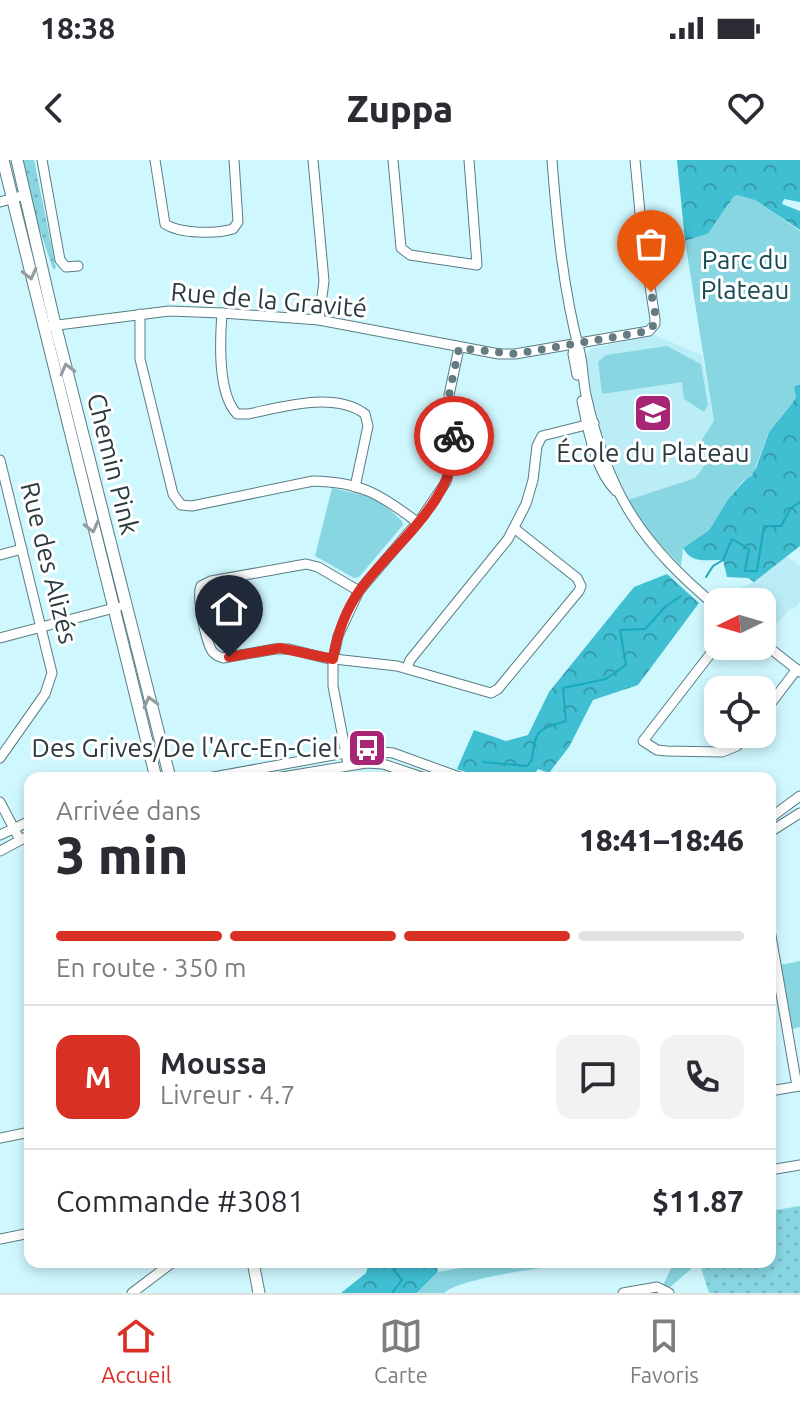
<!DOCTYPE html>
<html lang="fr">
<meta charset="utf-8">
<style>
body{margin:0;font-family:Ubuntu,sans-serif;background:#f2f2f3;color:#2b2b33;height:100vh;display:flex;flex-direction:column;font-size:30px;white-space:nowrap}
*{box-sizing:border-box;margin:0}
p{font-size:26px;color:#7c7c81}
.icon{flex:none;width:44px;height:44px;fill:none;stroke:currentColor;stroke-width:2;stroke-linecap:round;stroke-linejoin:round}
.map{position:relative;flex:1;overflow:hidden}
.sheet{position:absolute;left:24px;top:612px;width:752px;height:496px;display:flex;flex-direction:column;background:#fff;border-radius:16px;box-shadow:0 4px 12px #0003}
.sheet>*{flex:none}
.needle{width:52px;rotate:265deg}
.buttons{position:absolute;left:704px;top:428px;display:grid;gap:16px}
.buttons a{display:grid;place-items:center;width:72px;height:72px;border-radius:16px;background:#fff;box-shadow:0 4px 12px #0003;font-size:40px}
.pin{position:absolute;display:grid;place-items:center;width:68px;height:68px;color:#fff;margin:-82px -34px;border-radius:50% 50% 50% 0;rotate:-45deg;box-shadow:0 0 8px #0007}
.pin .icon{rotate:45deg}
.courier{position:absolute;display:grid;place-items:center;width:80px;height:80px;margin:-40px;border:6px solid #d93025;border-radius:50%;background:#fff;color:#222;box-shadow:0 2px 10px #0007}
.summary em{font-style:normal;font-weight:800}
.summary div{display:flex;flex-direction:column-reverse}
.summary{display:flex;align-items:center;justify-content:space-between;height:136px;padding:0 32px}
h1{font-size:52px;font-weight:800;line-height:60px}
.bar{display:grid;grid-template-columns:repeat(4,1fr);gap:12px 8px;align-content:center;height:96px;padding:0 32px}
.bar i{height:10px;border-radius:6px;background:#e1e1e2}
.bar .active{background:#d93025}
.bar p{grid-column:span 4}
.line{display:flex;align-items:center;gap:20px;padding:0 32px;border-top:2px solid #e1e1e2}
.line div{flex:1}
.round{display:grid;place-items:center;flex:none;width:84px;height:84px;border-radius:16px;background:#f2f2f3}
.status{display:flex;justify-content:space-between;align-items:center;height:56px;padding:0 40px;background:#fff;direction:ltr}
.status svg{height:22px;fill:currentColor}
header{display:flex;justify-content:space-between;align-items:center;height:104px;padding:0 32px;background:#fff;font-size:36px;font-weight:800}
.dock{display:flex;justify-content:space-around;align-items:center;height:112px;border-top:2px solid #e1e1e2;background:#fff;font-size:22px;color:#7c7c81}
.dock a{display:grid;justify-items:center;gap:4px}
.dock .active{color:#d93025}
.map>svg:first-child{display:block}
.built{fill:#bbedf6}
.grass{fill:url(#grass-dots)}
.forest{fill:url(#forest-crowns)}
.park{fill:#89d6e3}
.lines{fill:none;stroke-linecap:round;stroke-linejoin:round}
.stream{stroke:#1aa8bb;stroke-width:2}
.minor-casing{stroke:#597d84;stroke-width:11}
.major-casing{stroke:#597d84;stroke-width:13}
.minor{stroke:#fff;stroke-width:9}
.major{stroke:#fff;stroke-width:11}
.oneway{stroke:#949c9e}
.done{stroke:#647c81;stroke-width:8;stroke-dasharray:0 14.4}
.route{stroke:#d93025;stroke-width:10}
.labels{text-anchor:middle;stroke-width:6;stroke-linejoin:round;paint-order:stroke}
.park-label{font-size:26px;fill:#154b54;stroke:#fff}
.street-label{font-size:26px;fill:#2a3a3d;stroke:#fff}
.poi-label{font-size:26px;fill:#2a3a3d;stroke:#fff}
</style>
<div class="status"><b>18:38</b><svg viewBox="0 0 49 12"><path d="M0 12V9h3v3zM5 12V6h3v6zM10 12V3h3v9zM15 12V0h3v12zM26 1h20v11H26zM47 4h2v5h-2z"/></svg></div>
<header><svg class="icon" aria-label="back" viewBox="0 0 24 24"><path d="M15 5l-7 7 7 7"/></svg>Zuppa<svg class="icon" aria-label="heart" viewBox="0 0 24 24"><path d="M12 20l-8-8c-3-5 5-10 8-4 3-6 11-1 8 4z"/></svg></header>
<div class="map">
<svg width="800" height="1133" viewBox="0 0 800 1133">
<defs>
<pattern id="grass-dots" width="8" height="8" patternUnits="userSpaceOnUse" patternTransform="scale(2)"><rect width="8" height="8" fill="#89d6e3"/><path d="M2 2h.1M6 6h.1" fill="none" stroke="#76b8c4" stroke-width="1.8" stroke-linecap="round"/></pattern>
<pattern id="forest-crowns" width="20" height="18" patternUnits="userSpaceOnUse" patternTransform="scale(2)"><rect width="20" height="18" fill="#40bfd3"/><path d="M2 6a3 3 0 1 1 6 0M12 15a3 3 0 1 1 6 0" fill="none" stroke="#369cac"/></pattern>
</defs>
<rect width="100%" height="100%" fill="#cff7fe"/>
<g class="built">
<path d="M654,175L702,195L714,261L716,291L695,318L628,340L611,309L591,246L586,196L590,189Z"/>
<path d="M787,396L800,406V442L795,448L789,450L766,477L762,474V442H719L715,438L754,422Z"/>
</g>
<g class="grass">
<path d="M21,0H34L56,108L53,109L38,65Z"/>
<path d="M800,1046V1133H709L699,1102H770V1051Z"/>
</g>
<g class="forest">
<path d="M677,0H800V42L784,39L782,44L800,51V70L755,40L728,45L708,74L685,81Z"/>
<path d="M800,224V386L754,422L748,418L727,417L723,400C708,399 692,405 683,388L709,370L728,339L756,308L769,272L793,242L794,226Z"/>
<path d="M667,414L699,443L638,525L593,540L569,587L549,613L538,609L532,618H484L457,609L474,570L506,581L528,575L549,532L634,427Z"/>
<path d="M369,1102H436L438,1112L417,1133H341L366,1113Z"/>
</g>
<g class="park">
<path d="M738,35L755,40L800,71V224L794,226L796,238L769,272L752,316L744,320L728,339L709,370L683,388L681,406L651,375L628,340L695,318L715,292L701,281L714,261L685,81L708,74L734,36Z"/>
<path d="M667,186L701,204L708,245L704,252L684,239L682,222L602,234L598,202L606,195Z"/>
<path d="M332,328L377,338L402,361L403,365L359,417L354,418L315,396Z"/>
<path d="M800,801V867L792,869L780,805Z"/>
<path d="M493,1102H580C552,1107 461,1117 444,1133H417L438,1112Z"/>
<path d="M674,1102H699L669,1128L663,1125Z"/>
</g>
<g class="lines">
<g class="stream">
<path d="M706,417L713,406L723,400L732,379L749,389L745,411H757L764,366H781L791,348L800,342"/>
<path d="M483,602L527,606L532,600C535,569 538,570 566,561L563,528L606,519L626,505L620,470L645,469L665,447L681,436"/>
<path d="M392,1133L402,1120L393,1109L397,1102"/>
</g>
<g class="minor-casing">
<g id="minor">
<path d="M42,0L60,100L66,107L78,106"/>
<path d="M155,0L165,64C180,74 216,74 233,69L238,62L234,0"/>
<path d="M313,0L324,121L319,160"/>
<path d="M393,0L401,88L410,95L477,105L469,0"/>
<path d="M552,0C557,65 563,130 580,193C583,206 583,221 586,235C595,276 609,319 631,354C654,391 685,420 718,448"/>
<path d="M0,42L25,35"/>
<path d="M222,153C220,180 217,233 237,254H248C282,247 334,231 365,254L368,266L355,327"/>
<path d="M140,154V199L173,334L181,345L192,346L313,321C361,322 380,334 417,362"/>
<path d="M50,166L169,151L222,153L319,160L499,194H515L649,171L655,164V159L642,74L635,0"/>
<path d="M575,183L573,194L577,215"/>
<path d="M582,241C588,270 595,310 616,331"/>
<path d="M0,300L52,513L45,534L0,598"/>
<path d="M0,395L22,389"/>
<path d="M359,431L318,407L306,404L211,421L201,426C196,437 206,481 212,491C216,496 218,496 223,498L275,489H289L325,498L397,506L491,533L498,529L579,431L581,426L577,418L514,368"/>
<path d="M0,478L118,447"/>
<path d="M762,482L800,512"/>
<path d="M718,484L643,581L657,590L667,591L722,592L737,586L748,574"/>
<path d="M407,508L410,500L508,379L526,344L533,320L537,286L542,276L594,263"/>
<path d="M762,555L797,509"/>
<path d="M348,604L333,526V499L338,476L359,431L422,357L446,322L454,293L449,235L459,188"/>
<path d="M208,618L361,590L393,593L462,618"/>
<path d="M276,618L366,603L383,604L425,618"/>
<path d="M0,642L20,680"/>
<path d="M770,658L800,636"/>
<path d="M770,672L800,653"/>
<path d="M0,675L30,661"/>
<path d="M0,691L30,675"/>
<path d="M770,770L797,926"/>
<path d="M770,931L800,926"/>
<path d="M0,978L30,972"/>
<path d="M770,1010L800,1005"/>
<path d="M0,1079L30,1073"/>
<path d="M132,1133L173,1102"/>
<path d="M623,1133L657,1127L669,1133"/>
</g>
</g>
<g class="major-casing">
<g id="major">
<path d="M3,0L156,618"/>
<path d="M17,0L53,156L170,618"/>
<path d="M253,1102L259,1133"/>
</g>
</g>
<use href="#minor" class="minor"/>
<use href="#major" class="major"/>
</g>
<defs><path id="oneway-chevron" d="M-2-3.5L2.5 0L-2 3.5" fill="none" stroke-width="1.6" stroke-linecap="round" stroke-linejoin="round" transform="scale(2)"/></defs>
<g class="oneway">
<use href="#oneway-chevron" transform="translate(30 114) rotate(76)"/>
<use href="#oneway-chevron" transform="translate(67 209) rotate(-104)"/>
<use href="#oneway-chevron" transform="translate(92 367) rotate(76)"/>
<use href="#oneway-chevron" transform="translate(150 542) rotate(-105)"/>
</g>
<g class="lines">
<path class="done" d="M454,276L449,235L459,188L515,194L649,171C660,161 653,145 651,132"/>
<path class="route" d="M229,497L280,488L333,499C337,474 345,451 360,430C394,383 458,340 454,276"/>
</g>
<defs>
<g id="school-square" transform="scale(2)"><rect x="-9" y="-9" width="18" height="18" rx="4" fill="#a62675" stroke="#fff"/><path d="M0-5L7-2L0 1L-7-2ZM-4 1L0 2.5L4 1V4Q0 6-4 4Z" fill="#fff"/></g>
<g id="bus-square" transform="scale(2)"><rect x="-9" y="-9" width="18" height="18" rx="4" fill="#a62675" stroke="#fff"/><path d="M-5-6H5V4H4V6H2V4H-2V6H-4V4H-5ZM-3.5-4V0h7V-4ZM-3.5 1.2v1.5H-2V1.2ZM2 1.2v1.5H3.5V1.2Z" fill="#fff"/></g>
</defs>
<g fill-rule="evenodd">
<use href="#school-square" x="653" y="253"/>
<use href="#bus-square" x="367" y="588"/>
</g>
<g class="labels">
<g class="park-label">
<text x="745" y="109">Parc du<tspan x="745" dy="30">Plateau</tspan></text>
</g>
<g class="street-label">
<text transform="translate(269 140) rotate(5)" y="9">Rue de la Gravité</text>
<text transform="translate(113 304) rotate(76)" y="9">Chemin Pink</text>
<text transform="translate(49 403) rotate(76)" y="9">Rue des Alizés</text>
</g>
<g class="poi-label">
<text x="653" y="302">École du Plateau</text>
<text x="339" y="597" text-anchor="end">Des Grives/De l'Arc-En-Ciel</text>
</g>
</g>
</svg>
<div class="buttons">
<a><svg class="needle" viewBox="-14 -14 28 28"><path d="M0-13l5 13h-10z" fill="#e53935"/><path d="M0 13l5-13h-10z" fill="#7c7c81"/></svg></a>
<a><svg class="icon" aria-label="locate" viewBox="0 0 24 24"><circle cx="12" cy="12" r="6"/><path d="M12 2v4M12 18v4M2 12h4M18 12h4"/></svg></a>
</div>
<div class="pin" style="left:651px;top:132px;background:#ea580c"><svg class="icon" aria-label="bag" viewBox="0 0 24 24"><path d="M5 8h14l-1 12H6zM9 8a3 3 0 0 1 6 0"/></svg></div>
<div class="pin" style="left:229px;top:497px;background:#1f2937"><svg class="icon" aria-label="home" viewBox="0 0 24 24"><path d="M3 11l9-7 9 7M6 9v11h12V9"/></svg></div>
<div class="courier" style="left:454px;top:276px"><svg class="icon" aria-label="bike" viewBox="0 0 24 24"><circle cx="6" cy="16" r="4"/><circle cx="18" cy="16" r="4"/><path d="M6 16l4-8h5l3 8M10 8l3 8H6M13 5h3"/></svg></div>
<section class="sheet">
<div class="summary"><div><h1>3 min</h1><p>Arrivée dans</p></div><em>18:41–18:46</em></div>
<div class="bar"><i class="active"></i><i class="active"></i><i class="active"></i><i></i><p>En route · 350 m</p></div>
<div class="line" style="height:144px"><b class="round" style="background:#d93025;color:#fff">M</b><div><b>Moussa</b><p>Livreur · 4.7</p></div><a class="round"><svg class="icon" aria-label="chat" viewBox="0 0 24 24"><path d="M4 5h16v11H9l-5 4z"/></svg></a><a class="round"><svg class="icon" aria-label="phone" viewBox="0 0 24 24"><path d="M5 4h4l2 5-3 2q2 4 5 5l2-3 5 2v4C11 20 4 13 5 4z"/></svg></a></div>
<div class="line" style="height:104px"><div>Commande #3081</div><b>$11.87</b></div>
</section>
</div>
<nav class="dock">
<a class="active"><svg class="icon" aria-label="home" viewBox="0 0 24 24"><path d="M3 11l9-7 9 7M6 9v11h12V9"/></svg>Accueil</a>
<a><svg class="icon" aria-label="map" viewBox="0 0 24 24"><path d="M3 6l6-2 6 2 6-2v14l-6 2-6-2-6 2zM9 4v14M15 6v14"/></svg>Carte</a>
<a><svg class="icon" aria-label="saved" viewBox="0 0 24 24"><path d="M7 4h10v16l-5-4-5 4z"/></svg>Favoris</a>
</nav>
